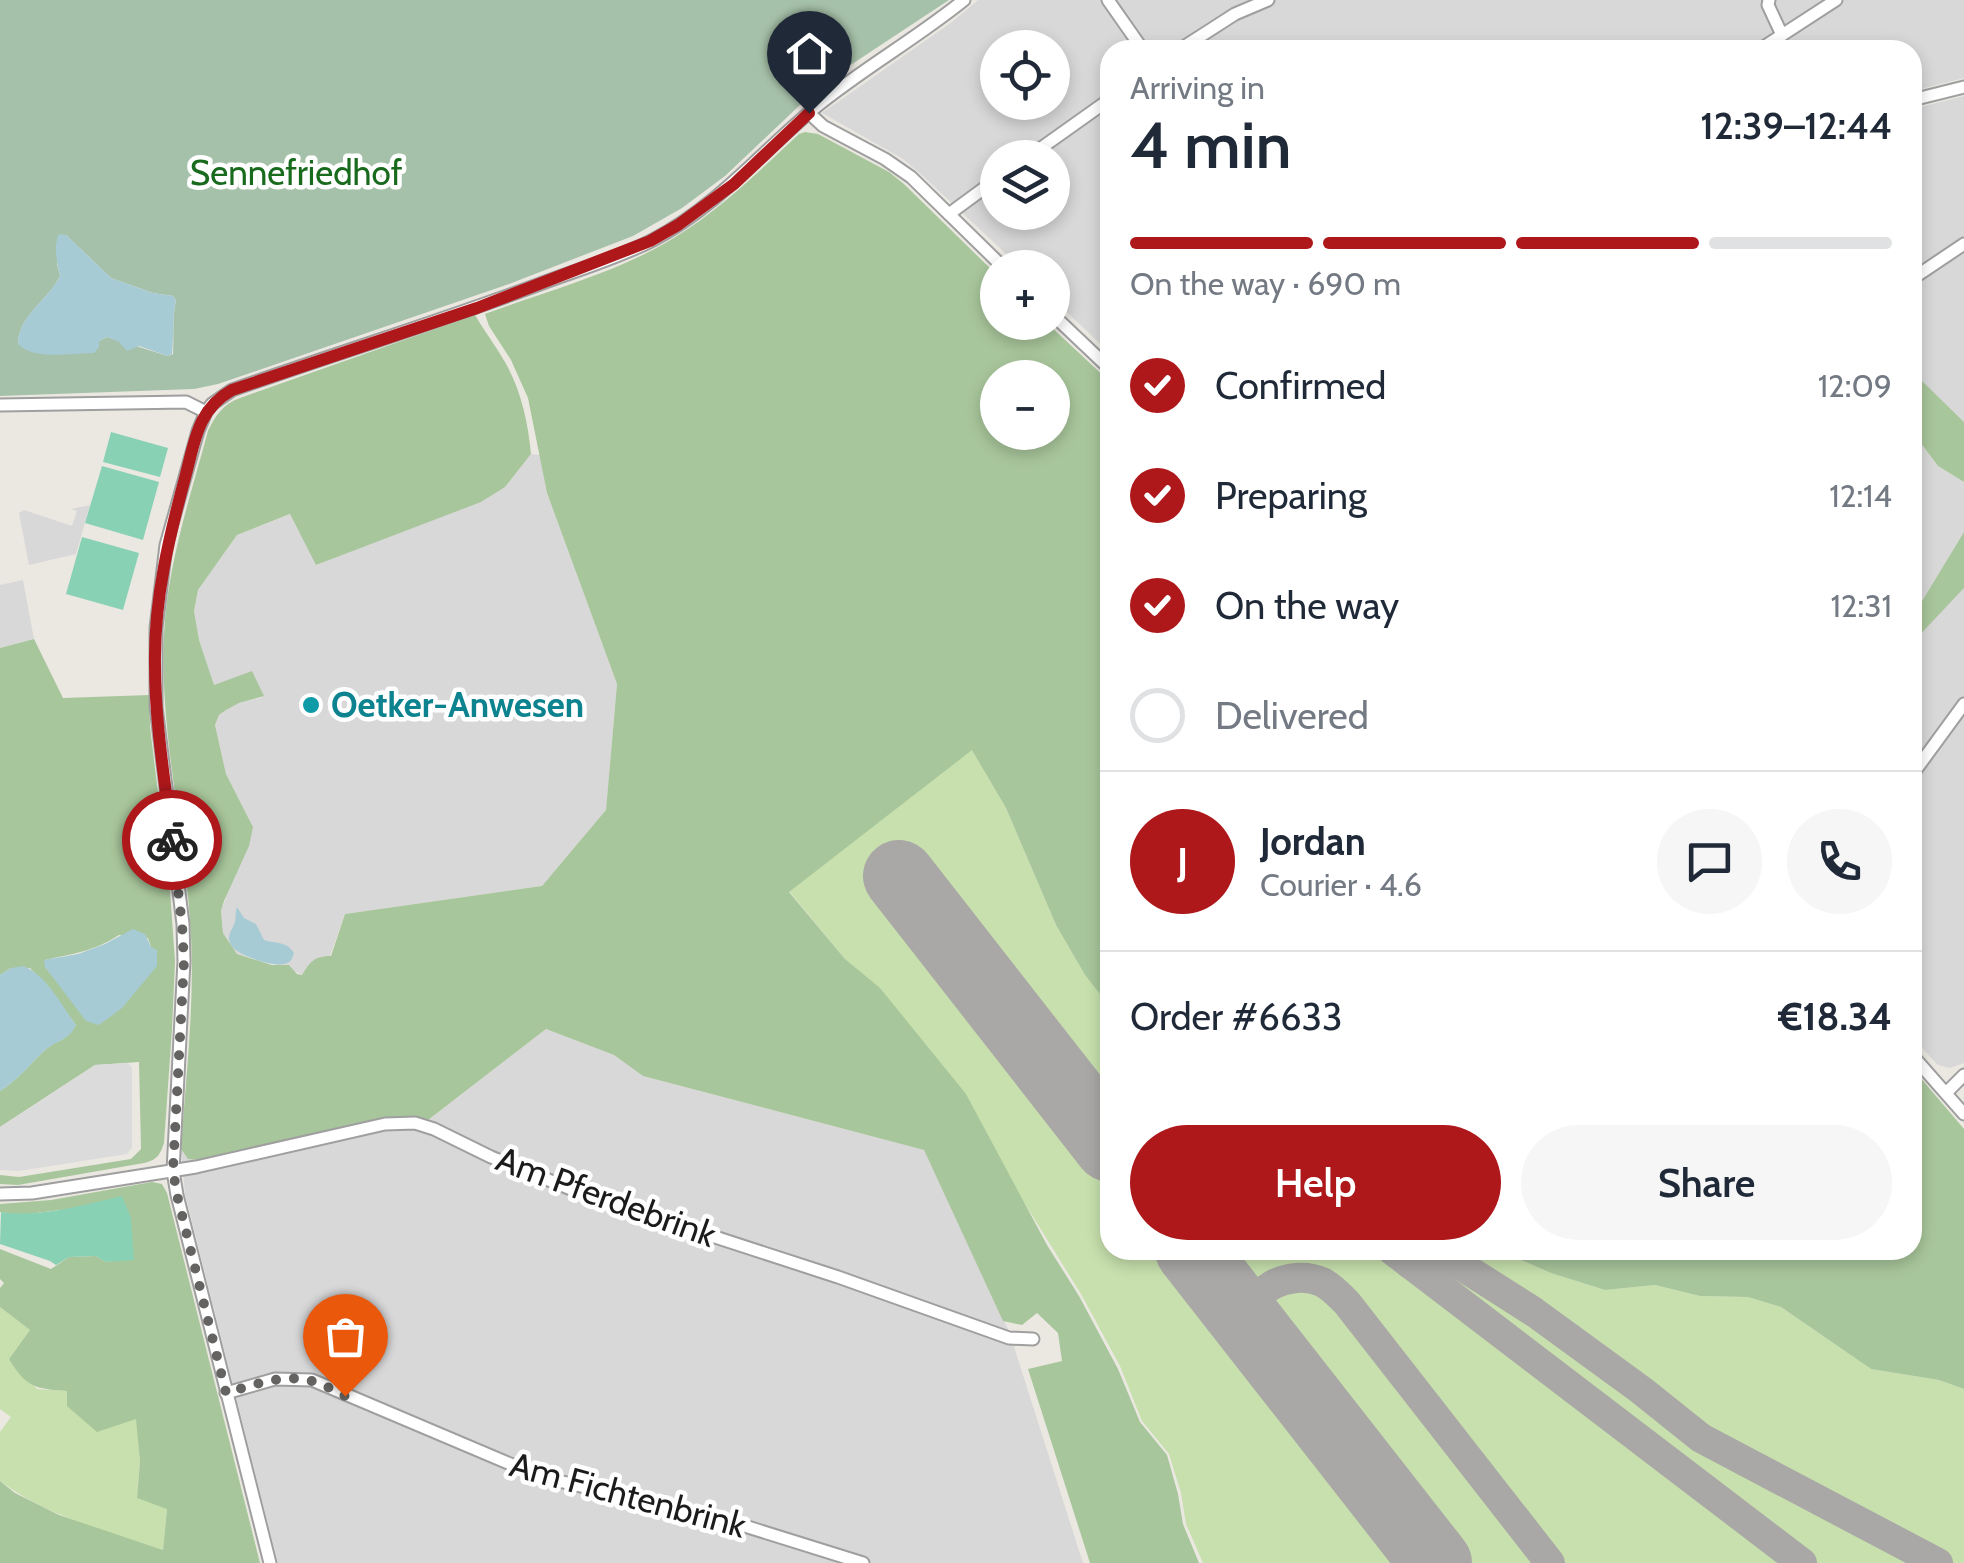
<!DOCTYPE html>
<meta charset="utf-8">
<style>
body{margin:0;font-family:Cabin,sans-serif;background:#f6f6f7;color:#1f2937;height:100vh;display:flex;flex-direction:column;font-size:38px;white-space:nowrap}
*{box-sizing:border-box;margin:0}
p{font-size:32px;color:#747a83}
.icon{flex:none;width:55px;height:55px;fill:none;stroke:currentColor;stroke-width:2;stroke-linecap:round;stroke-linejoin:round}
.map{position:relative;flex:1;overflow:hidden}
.panel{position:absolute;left:1100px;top:40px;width:822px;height:1220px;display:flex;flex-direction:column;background:#fff;border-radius:30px;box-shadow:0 5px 15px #0003}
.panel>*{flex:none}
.controls{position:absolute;left:980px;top:30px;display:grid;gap:20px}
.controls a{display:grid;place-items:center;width:90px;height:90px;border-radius:50%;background:#fff;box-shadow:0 5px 15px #0003;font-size:50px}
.pin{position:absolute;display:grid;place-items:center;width:85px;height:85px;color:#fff;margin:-102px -42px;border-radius:50% 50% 50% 0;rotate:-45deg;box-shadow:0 0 10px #0007}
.pin .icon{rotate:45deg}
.courier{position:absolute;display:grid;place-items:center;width:100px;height:100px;margin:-50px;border:8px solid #ae181b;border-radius:50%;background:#fff;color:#222;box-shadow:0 2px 12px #0007}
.summary em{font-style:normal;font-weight:600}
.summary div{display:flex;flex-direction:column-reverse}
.summary{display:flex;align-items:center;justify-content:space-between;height:170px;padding:0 30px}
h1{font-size:65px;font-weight:600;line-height:75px}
.bar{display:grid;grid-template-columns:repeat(4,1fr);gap:15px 10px;align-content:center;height:120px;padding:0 30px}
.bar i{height:12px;border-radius:8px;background:#e0e1e3}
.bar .current{background:#ae181b}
.bar p{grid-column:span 4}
.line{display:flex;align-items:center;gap:25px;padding:0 30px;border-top:2px solid #e0e1e3}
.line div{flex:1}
.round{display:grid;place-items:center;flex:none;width:105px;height:105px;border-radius:52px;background:#f6f6f7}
ol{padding:0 30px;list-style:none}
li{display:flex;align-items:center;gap:30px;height:110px}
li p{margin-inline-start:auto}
li .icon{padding:10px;border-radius:50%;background:#ae181b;color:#fff;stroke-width:4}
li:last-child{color:#747a83}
li i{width:55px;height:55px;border:5px solid #e0e1e3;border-radius:50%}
.button{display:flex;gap:20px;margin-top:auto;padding:20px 30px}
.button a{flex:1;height:115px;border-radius:60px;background:#ae181b;color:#fff;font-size:40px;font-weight:600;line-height:115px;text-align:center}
.button a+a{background:#f6f6f7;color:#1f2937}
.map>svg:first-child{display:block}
.residential{fill:#d9d8d8;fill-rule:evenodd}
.grass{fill:#c7e0ad}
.forest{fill:#a8c69b;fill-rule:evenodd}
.cemetery{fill:#a6c1a9;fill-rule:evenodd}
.pitch{fill:#88d1b4}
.parking{fill:#dbdbdb}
.water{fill:#a7cbd4}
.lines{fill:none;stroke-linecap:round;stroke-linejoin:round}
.taxiway{stroke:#aaa8a6;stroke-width:30}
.runway{stroke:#aaa8a6;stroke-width:72}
.minor-casing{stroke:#9f9f9f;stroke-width:15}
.minor{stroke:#fff;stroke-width:11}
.done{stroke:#646361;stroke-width:10;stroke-dasharray:0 18}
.route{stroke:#ae181b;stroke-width:12}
.culture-dot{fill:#0f9aa8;stroke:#fff;stroke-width:4}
.labels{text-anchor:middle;stroke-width:9;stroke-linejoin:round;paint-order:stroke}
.park-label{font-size:35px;fill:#186a1d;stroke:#fff}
.culture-label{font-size:35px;font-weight:bold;fill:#0d838f;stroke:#fff;text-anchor:start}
.street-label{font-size:35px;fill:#1b1b1b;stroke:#fff}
</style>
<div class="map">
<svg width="1964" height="1563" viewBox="0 0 1964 1563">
<rect width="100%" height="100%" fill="#ebe8e2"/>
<g class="residential">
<path d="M978,0H1964V78L1913,91L1912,50H1110V353L1053,299L1052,268L1020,267L924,177L903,159L822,113L952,22ZM998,48H1052V102H998ZM998,158H1052V212H998Z"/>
<path d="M1964,96V422L1919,378L1913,366V109Z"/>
<path d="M1912,433L1938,466L1964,482V532L1913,616Z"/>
<path d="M531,454L540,455L547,493L617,684L606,811L542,886L345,914L330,956L303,975L282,966L237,954L223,933L221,911L253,827L226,774L215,725L219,715L226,710L239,703L263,697L214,686L199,640L194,611L198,590L237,535L291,514L317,565L505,487Z"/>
<path d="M90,505L76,554L29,565L19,513L24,510L72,526L77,511L71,509Z"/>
<path d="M23,580L34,639L0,648V585Z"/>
<path d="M1964,588V1063L1950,1068L1938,1065L1913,1038L1912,642Z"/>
<path d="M546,1029L614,1055L643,1076L924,1150L1009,1331L1083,1563H278L185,1194L181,1149L188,1159L199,1160L380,1119L428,1120Z"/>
</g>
<g class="grass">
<path d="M972,749L1006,808L1056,925L1085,975L1110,1007V1250H1498L1551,1273L1605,1290L1655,1285L1700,1296L1748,1297L1781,1307L1871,1369L1939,1380L1964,1389V1563H1203L1186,1524L1181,1493L1169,1454L1142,1421L1120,1366L1081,1294L1015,1188L880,989L845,959L789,891Z"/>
<path d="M0,1307L30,1330L9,1359L37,1389L67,1391L137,1419L140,1461L137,1497L167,1508L163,1550C107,1531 48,1517 0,1481V1432L11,1417L0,1409Z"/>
</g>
<g class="forest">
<path d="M805,132L818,134L889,172L904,184L997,275L998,322L1047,323L1110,382V1007L1085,975L1056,925L1006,808L972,750L789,892L845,959L880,988L966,1094L1047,1245L1079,1296L1118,1369L1140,1422L1167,1455L1178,1494L1183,1524L1199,1563H1090L1028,1369L1062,1361L1058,1333L1037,1313L1022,1325L1003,1321L924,1150L643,1076L614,1055L546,1029L428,1120L380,1119L199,1160L188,1159L181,1149C186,1073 196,996 190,920C183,817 155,713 166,609C173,548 192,490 208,431C215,416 223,404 240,398L475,315C484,331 496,346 505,362C521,390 528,422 531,454L505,487L481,502L316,565L290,514L237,535L198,590L194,611L199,640L214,685L252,671L264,696L239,703L226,710L219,715L215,725L226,774L253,827L249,846L224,901L221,911L223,933L237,954L272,965H289L297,974L302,975C310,962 314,956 331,956L345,914L542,886L606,810L617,684L547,493L528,398L511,360L489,326L485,314C541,293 608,275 660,246C713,217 755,175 799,134ZM998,378H1052V432H998Z"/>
<path d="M1912,366L1919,378L1964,422V482L1938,466L1913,433Z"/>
<path d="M1964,532V588L1913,642V616Z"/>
<path d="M34,639L63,698L149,695L150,727L170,891L175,961L172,1029L164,1143C160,1155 157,1160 144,1163L18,1185L0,1184V1175L19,1177L131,1159L141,1149L139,1062L95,1065L0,1127V1091C18,1080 29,1065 44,1051C58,1038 64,1044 76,1025L49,988L30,968H11L0,975V648ZM119,935L148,938L151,947L56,980L45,967V960C72,954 95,951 119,935Z"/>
<path d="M1913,1069L1964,1129V1389L1939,1380L1871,1369L1781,1307L1748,1297L1700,1296L1655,1285L1605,1290L1551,1273L1498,1250H1912Z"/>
<path d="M152,1182L162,1184L167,1193L260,1563H0V1481L15,1493L59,1515L163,1550L167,1509L137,1498L140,1461L136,1419L97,1432L67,1406V1391C35,1389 26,1387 9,1359L30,1330L0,1307V1288L4,1283L0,1279V1249L51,1269L69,1257L96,1256L106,1262L134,1259L60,1210L20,1215L0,1212V1204L51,1200Z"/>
</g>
<path class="cemetery" d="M0,0H949L843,70L802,103L725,176L682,208L633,236L509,284L218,384L194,389L0,396ZM66,235L111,278L153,293L173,296L176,300C172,318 174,335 173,354L168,356L107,337L99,341L18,344C19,314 48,301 60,276L57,264Z"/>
<g class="pitch">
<path d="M111,432L168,448L160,477L103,462Z"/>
<path d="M102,466L159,482L143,540L85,523Z"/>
<path d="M82,537L139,553L123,610L66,594Z"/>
<path d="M122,1196L131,1218L134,1260L106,1262L96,1256L69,1257L56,1265L50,1261L0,1244L1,1212C42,1218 82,1205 122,1196Z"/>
</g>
<path class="parking" d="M128,1063L132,1068V1147L127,1154L19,1171L0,1170V1127L95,1065Z"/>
<g class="water">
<path d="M59,234L66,235L111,278L153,293L173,296L176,300C172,318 174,336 172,354L168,356L139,346L127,351L119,342L107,337L99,341V347L94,353C72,353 35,361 18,344C19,314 48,301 60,276C57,263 53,246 59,234Z"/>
<path d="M237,907L244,918L256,924L264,940C276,944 287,941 294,953C291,960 292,962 284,964C273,967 236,955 231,945C226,935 232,931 235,922C236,917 235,912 237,907Z"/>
<path d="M133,929L145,934L151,947L157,950V966L122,1008L99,1025L86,1021L45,967L44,960L78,954L105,944Z"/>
<path d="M23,966C46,974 62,1006 76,1025C69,1041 56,1040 44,1051C29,1065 18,1080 0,1091V975L11,968Z"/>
</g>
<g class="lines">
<g class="taxiway">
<path d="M1392,1250L1802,1563"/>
<path d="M1410,1264C1420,1252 1429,1251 1443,1254L1534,1312L1641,1390L1701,1438L1938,1563"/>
<path d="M1253,1329C1241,1290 1291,1268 1322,1282C1332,1287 1339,1295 1347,1303L1550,1563"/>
</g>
<g class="runway">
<path d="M899,876L1110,1146"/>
<path d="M1191,1250L1436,1563"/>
</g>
<g class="minor-casing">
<g id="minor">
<path d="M1108,0L1143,50"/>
<path d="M1769,0L1768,5L1782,35"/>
<path d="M1179,50L1235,14L1268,0"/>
<path d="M1759,50L1836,0"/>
<path d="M1912,100L1964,87"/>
<path d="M809,113L823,126L885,159L911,177L1004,268"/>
<path d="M1027,158L1110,99"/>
<path d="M949,214L998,178"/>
<path d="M1912,279L1964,244"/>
<path d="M1052,314L1110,369"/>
<path d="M0,405L186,402L206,412"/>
<path d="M1912,775L1964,704"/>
<path d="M1912,1055L1964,1114"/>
<path d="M1947,1092L1964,1075"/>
<path d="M0,1194L32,1193L196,1167L385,1124L415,1123L434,1129L491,1157L586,1195L838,1277L1009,1338L1033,1339"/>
<path d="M226,1393L275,1379L312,1380L541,1477L716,1517L863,1563"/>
<path d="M270,1563L177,1195L173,1171L184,961L183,924L156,707V628L166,545L198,431L206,412L212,404L232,390C334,354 438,322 540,284C577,270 618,258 653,240C719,205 761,152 817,106C864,68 917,38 964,0"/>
</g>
</g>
<use href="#minor" class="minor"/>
</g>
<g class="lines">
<path class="done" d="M172,840L182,924L184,961L173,1170L177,1195L226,1393C254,1385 286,1372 315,1382C325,1385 335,1391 345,1396"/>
<path class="route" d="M172,840C165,782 155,723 155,664C154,599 169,537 186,474C195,440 198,409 232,390L477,308L650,241L678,225L734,184L809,113"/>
</g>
<circle class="culture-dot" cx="311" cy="705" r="10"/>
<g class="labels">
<g class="park-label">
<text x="296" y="185">Sennefriedhof</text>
</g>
<g class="culture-label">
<text x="331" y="717">Oetker-Anwesen</text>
</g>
<g class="street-label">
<text transform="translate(606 1197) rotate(20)" y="12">Am Pferdebrink</text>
<text transform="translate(628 1495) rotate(15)" y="12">Am Fichtenbrink</text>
</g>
</g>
</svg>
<div class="controls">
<a><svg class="icon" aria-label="locate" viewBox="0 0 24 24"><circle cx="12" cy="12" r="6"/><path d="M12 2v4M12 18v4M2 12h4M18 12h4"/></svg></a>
<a><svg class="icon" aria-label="layers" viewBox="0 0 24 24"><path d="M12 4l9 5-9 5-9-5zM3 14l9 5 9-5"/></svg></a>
<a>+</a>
<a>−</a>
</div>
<div class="pin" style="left:345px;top:1396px;background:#ea580c"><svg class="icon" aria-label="bag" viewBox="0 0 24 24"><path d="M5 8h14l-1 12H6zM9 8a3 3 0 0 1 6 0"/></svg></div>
<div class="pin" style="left:809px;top:113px;background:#1f2937"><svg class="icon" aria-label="home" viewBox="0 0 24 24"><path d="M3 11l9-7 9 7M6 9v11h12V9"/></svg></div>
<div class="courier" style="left:172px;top:840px"><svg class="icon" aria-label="bike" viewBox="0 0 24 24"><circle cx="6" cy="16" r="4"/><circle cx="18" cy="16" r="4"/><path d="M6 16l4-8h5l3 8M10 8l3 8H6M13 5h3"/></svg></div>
<section class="panel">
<div class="summary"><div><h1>4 min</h1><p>Arriving in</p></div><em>12:39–12:44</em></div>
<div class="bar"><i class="current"></i><i class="current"></i><i class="current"></i><i></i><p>On the way · 690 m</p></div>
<ol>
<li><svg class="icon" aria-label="check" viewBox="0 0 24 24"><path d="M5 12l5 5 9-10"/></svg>Confirmed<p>12:09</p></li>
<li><svg class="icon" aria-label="check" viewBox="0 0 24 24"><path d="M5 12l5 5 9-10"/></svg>Preparing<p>12:14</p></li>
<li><svg class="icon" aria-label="check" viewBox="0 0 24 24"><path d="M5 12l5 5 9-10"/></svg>On the way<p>12:31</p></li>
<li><i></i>Delivered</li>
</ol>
<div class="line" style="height:180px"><b class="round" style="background:#ae181b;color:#fff">J</b><div><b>Jordan</b><p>Courier · 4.6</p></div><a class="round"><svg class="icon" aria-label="chat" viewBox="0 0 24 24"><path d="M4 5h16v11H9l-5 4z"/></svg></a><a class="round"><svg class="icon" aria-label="phone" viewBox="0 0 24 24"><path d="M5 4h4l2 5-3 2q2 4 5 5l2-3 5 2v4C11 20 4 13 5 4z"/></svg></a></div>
<div class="line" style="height:130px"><div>Order #6633</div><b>€18.34</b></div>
<div class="button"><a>Help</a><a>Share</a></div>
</section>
</div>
